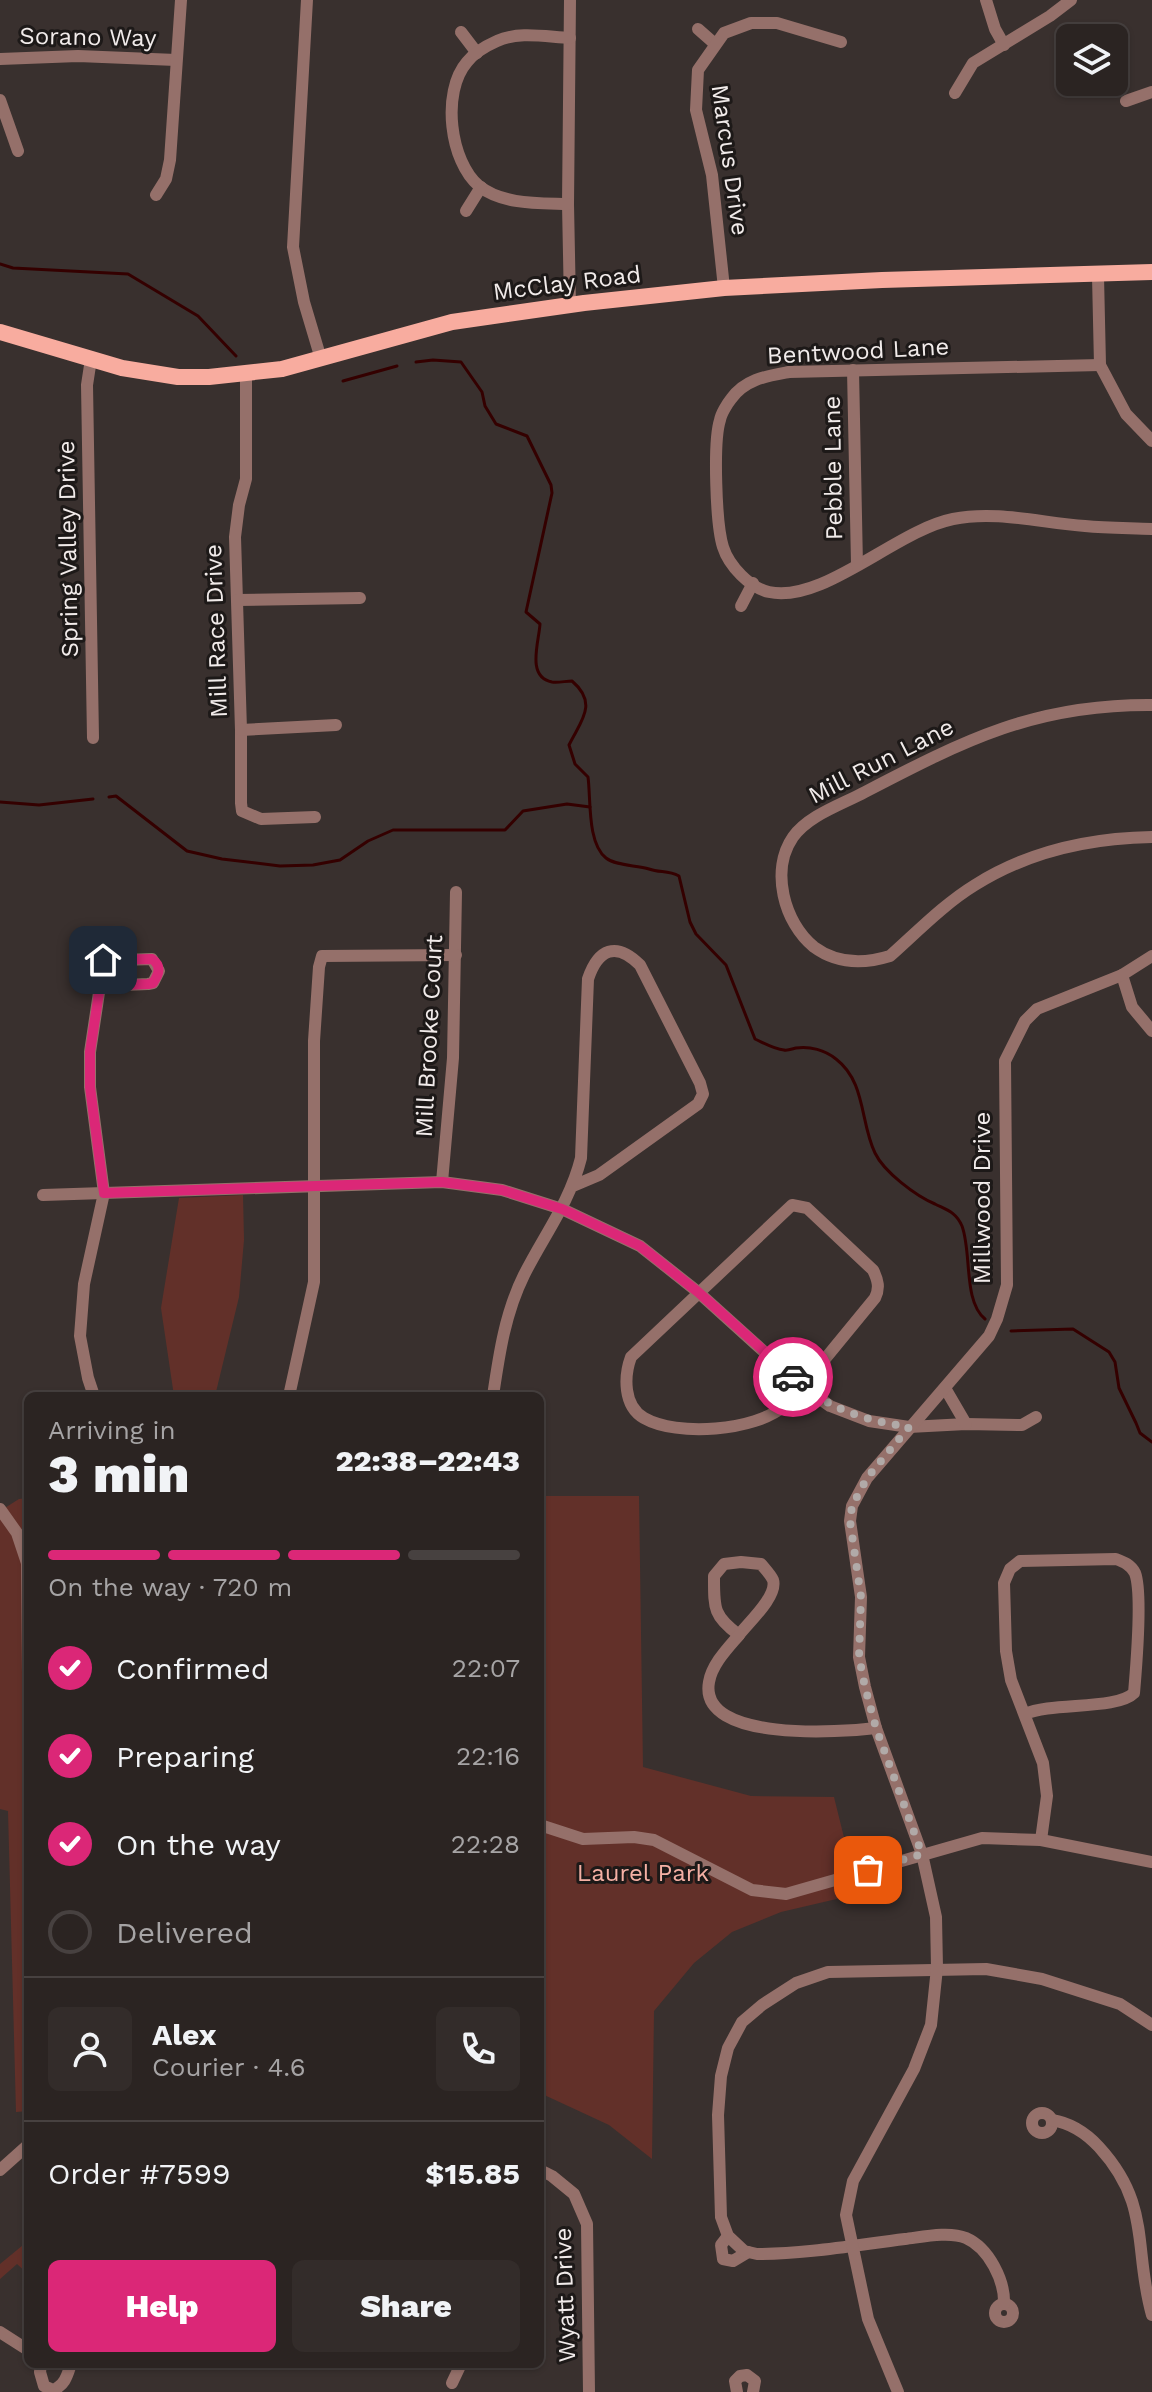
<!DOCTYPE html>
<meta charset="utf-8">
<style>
body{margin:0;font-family:"Work Sans",sans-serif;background:#332c2a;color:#f1f3f6;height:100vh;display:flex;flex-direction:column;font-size:30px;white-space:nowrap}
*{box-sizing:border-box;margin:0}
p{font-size:26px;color:#a6a4a5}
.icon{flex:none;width:44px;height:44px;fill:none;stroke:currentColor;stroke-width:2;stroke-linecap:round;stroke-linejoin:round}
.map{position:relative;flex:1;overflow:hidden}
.side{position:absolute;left:24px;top:1392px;width:520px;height:976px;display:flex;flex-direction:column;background:#2b2422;border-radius:12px;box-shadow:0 2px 6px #0004,0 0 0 2px #474140}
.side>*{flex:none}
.buttons{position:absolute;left:1056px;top:24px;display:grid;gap:16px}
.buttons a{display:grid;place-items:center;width:72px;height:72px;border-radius:12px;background:#2b2422;box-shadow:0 2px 6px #0004,0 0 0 2px #474140;font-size:40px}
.pin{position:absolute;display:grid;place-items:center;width:68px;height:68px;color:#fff;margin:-34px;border-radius:16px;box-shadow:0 4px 12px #0006}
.courier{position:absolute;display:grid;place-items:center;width:80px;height:80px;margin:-40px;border:6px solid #db2777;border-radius:50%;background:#fff;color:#222;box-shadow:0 2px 10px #0007}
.overview em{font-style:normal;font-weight:800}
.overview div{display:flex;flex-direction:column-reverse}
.overview{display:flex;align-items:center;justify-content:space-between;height:136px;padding:0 24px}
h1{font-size:52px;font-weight:800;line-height:60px}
.bar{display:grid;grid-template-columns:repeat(4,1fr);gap:12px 8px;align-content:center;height:96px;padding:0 24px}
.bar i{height:10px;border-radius:6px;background:#474140}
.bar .on{background:#db2777}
.bar p{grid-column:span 4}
.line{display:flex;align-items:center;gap:20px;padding:0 24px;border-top:2px solid #474140}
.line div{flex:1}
.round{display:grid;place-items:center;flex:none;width:84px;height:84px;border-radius:12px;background:#332c2a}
ol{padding:0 24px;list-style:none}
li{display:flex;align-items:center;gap:24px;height:88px}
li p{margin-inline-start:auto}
li .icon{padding:8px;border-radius:50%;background:#db2777;color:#fff;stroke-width:4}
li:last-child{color:#a6a4a5}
li i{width:44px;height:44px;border:4px solid #474140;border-radius:50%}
.action{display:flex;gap:16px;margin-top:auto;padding:16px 24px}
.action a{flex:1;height:92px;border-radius:12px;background:#db2777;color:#fff;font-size:32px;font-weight:800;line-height:92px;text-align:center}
.action a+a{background:#332c2a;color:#f1f3f6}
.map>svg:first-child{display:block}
.green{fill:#623029}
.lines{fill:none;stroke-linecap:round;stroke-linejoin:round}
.stream{stroke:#340000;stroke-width:3}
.minor{stroke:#95706a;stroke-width:12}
.major{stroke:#f8ac9f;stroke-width:16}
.done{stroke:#b1aaa8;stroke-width:8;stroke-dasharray:0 14.4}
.route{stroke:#db2777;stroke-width:10}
.labels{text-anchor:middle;stroke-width:6;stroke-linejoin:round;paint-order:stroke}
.street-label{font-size:24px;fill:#f1ebea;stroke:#1d1918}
.park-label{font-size:24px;fill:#f5b0a4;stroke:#1d1918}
</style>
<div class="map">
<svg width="1152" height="2392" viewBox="0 0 1152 2392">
<rect width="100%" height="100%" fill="#39302e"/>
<g class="green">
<path d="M243,1195L244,1240L239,1297L215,1396H174L161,1308L179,1198Z"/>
<path d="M540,1496H639L643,1767L751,1796L834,1797L858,1894L781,1912L732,1932L694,1963L654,2011L652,2159L609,2125L540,2093Z"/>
<path d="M28,1498V2111L16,2112L8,1811L0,1809V1511L19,1499Z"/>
<path d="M28,2241V2274L17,2264L0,2279V2264Z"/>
</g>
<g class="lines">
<g class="stream">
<path d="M0,264L13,268L128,274L198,316L236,356"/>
<path d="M416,362L433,360L461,362L482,392L485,406L496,424L527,436L551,485L552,493L526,612L540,624C539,642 526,677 552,682C558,683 566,681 572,681C599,704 580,722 569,745L575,764L588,777C591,799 587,843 606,858C616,866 636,865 649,869C660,873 668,870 679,876L690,922L696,934L726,965L755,1039C764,1043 774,1049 784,1050C787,1051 792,1049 796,1048C810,1046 825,1050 836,1059C866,1082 860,1122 875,1153C884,1172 916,1196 935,1204C947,1210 956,1212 962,1226C972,1253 963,1301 985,1319"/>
<path d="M343,381L397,366"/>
<path d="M109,797L116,796L187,851L222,859L280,866L313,865L340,860L368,841L393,830H505L523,811L567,804L590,807"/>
<path d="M0,802L39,805L93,799"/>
<path d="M1011,1331L1073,1329L1109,1352L1115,1362L1119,1388L1136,1423L1140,1433L1152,1442"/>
</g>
<g class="minor">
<path d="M307,0L293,247L304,302L321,359"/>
<path d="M570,0L568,204L570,305"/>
<path d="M986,0L995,29L1004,45"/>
<path d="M698,29L715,44"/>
<path d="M461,32L477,53"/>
<path d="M0,59L78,56L176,60"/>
<path d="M955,93L973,63L1050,16L1071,0"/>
<path d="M0,100L18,151"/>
<path d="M1126,101L1152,92"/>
<path d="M156,195L166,179L170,160L181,0"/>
<path d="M568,204C539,203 503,205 479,186C450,162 441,92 467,62C474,53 488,45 497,41C518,31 547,37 570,38"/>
<path d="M466,211L481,187"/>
<path d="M1098,276L1100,365L1126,414L1152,441"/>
<path d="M724,288L712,175L696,110L698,70L724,33L751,23H777L841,42"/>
<path d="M91,359L87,385L93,738"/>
<path d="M1100,365L789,372C767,376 745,379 731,399C727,404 721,414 720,420C713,442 716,525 723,547C729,566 750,588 769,592C823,604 897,530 953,519C996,510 1042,523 1085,526C1107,528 1130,528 1152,529"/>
<path d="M853,370L857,565"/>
<path d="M246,375V479L239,505L235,537L241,730V803L242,811L261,819L315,817"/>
<path d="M237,600L360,598"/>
<path d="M741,606L753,583"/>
<path d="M1152,705C1035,704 965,740 865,792C841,805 809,815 793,837C770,870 784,923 814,947C837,964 864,964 890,956C917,932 944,904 975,885C1029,851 1090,838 1152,837"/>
<path d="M241,730L336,725"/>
<path d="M152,959L159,971L153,983L148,984L100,986L89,984L84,973L88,964L93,961Z"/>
<path d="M1122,975L1132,1007L1152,1031"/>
<path d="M442,1182L453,1058L456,892"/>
<path d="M43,1195L442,1182L502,1190L562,1209L640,1246L698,1292L802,1386L830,1406L869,1421L909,1427L966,1424L1022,1425L1036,1417"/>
<path d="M792,1205L807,1208L873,1270C878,1280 880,1288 875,1298C857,1320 838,1343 820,1365C809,1378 798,1395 784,1406C755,1431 677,1437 644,1418C623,1406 624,1376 631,1357Z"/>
<path d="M945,1388L966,1424"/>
<path d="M94,1396L88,1378L80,1336L84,1284L104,1193L90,1087V1052L100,986"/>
<path d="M289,1396L314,1282V1041L319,967L322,956L456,955"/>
<path d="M493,1396C499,1355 505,1313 524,1275C544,1235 570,1202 581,1158L588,979C598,949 616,941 640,965L700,1083L703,1094L698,1104L599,1175L573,1186"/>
<path d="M0,1509L17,1533L27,1563L28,1673"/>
<path d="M741,1562L761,1564C765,1569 771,1575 773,1580C778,1596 748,1623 739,1635C713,1616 714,1608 714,1576L724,1564Z"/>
<path d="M739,1635C728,1648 712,1664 709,1682C698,1743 843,1732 876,1728"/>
<path d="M1025,1714C1051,1702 1117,1710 1134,1693C1136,1669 1143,1594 1135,1573C1131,1565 1124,1562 1116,1559L1020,1561L1010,1569L1004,1583L1006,1651L1011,1680L1043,1763L1047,1796L1041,1840"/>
<path d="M540,1825L583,1839L634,1837L654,1840L752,1890L786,1894L982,1838L1041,1840L1152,1862"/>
<circle cx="1042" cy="2123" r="10"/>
<path d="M1052,2120C1071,2123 1086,2133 1099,2147C1152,2205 1133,2248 1152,2315"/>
<path d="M0,2170L28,2145"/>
<path d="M540,2170L552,2176L574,2194L587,2224L589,2392"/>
<path d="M728,2236L721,2245L723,2259L733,2261L748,2252"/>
<circle cx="1004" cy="2313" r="9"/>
<path d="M1004,2304C1005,2281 989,2248 966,2238C949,2231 922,2237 905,2239C856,2245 806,2254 757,2254L744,2251L728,2236L721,2217L718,2115L721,2076L728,2048L742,2022L762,2005L796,1983L828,1972L986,1969L1042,1979L1120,2004L1152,2025"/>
<path d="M0,2332L28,2350"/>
<path d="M41,2364L40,2372L44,2386L53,2390C65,2385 67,2376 71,2364"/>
<path d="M72,2364H104"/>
<path d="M452,2383L461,2364"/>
<path d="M737,2392L735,2381L740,2376L747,2375L755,2381L753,2392"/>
<path d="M898,2392L868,2319L846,2215L853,2181L914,2069L931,2025L937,1968L936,1917L922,1854L876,1728L865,1687L859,1657L861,1597L850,1521L852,1506L867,1478L989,1336L997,1319L1007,1285L1005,1061L1025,1021L1037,1009L1122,975L1152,956"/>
</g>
<path class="major" d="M0,332L122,368L178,377H209L282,369L452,322L584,303L724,288L882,280L1152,272"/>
</g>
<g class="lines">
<path class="done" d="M793,1377C827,1409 864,1420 909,1427L867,1478L852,1506L850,1521L861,1597L859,1657L865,1687L876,1728L922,1854L868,1870"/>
<path class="route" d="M103,960L152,959C162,966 159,974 153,983L148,984L100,986L90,1052V1087L104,1193L442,1182L502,1190L562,1209L640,1246L698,1292L793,1377"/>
</g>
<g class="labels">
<g class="street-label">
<text transform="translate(88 37) rotate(1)" y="8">Sorano Way</text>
<text transform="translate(730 160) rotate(82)" y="8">Marcus Drive</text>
<text transform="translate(567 283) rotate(-7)" y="8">McClay Road</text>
<text transform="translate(858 351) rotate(-3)" y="8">Bentwood Lane</text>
<text transform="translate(833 468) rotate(-91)" y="8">Pebble Lane</text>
<text transform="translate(68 549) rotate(-91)" y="8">Spring Valley Drive</text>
<text transform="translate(216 631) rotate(-92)" y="8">Mill Race Drive</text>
<text transform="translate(881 761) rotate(-27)" y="8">Mill Run Lane</text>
<text transform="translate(429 1036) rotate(-87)" y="8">Mill Brooke Court</text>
<text transform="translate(982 1198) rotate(-90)" y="8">Millwood Drive</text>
<text transform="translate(565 2295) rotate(-92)" y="8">Wyatt Drive</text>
</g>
<g class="park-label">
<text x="643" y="1881">Laurel Park</text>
</g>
</g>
</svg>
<div class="buttons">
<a><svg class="icon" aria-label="layers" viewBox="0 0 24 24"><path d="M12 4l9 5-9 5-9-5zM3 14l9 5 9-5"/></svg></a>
</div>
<div class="pin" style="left:868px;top:1870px;background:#ea580c"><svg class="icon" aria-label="bag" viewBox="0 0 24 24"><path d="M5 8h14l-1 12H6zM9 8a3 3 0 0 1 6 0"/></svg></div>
<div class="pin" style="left:103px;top:960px;background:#1f2937"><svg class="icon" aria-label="home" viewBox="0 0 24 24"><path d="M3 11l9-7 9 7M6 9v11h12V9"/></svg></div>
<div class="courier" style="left:793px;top:1377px"><svg class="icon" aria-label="car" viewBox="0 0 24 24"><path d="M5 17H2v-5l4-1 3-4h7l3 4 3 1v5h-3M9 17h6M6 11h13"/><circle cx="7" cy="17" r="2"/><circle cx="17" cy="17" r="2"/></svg></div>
<section class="side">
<div class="overview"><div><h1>3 min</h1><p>Arriving in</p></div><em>22:38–22:43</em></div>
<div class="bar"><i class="on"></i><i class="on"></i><i class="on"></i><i></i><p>On the way · 720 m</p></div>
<ol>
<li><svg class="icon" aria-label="check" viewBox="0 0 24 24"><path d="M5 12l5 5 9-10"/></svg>Confirmed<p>22:07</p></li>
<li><svg class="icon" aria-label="check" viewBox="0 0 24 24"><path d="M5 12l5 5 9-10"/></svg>Preparing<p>22:16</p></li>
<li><svg class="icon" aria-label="check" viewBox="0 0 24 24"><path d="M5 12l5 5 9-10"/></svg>On the way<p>22:28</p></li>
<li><i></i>Delivered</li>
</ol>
<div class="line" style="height:144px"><a class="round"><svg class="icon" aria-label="person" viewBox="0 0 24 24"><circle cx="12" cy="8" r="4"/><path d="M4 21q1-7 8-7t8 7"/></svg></a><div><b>Alex</b><p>Courier · 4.6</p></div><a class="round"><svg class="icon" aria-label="phone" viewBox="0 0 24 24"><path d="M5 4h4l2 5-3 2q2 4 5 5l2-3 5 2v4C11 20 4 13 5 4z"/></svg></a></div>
<div class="line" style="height:104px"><div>Order #7599</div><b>$15.85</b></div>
<div class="action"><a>Help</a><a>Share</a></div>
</section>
</div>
